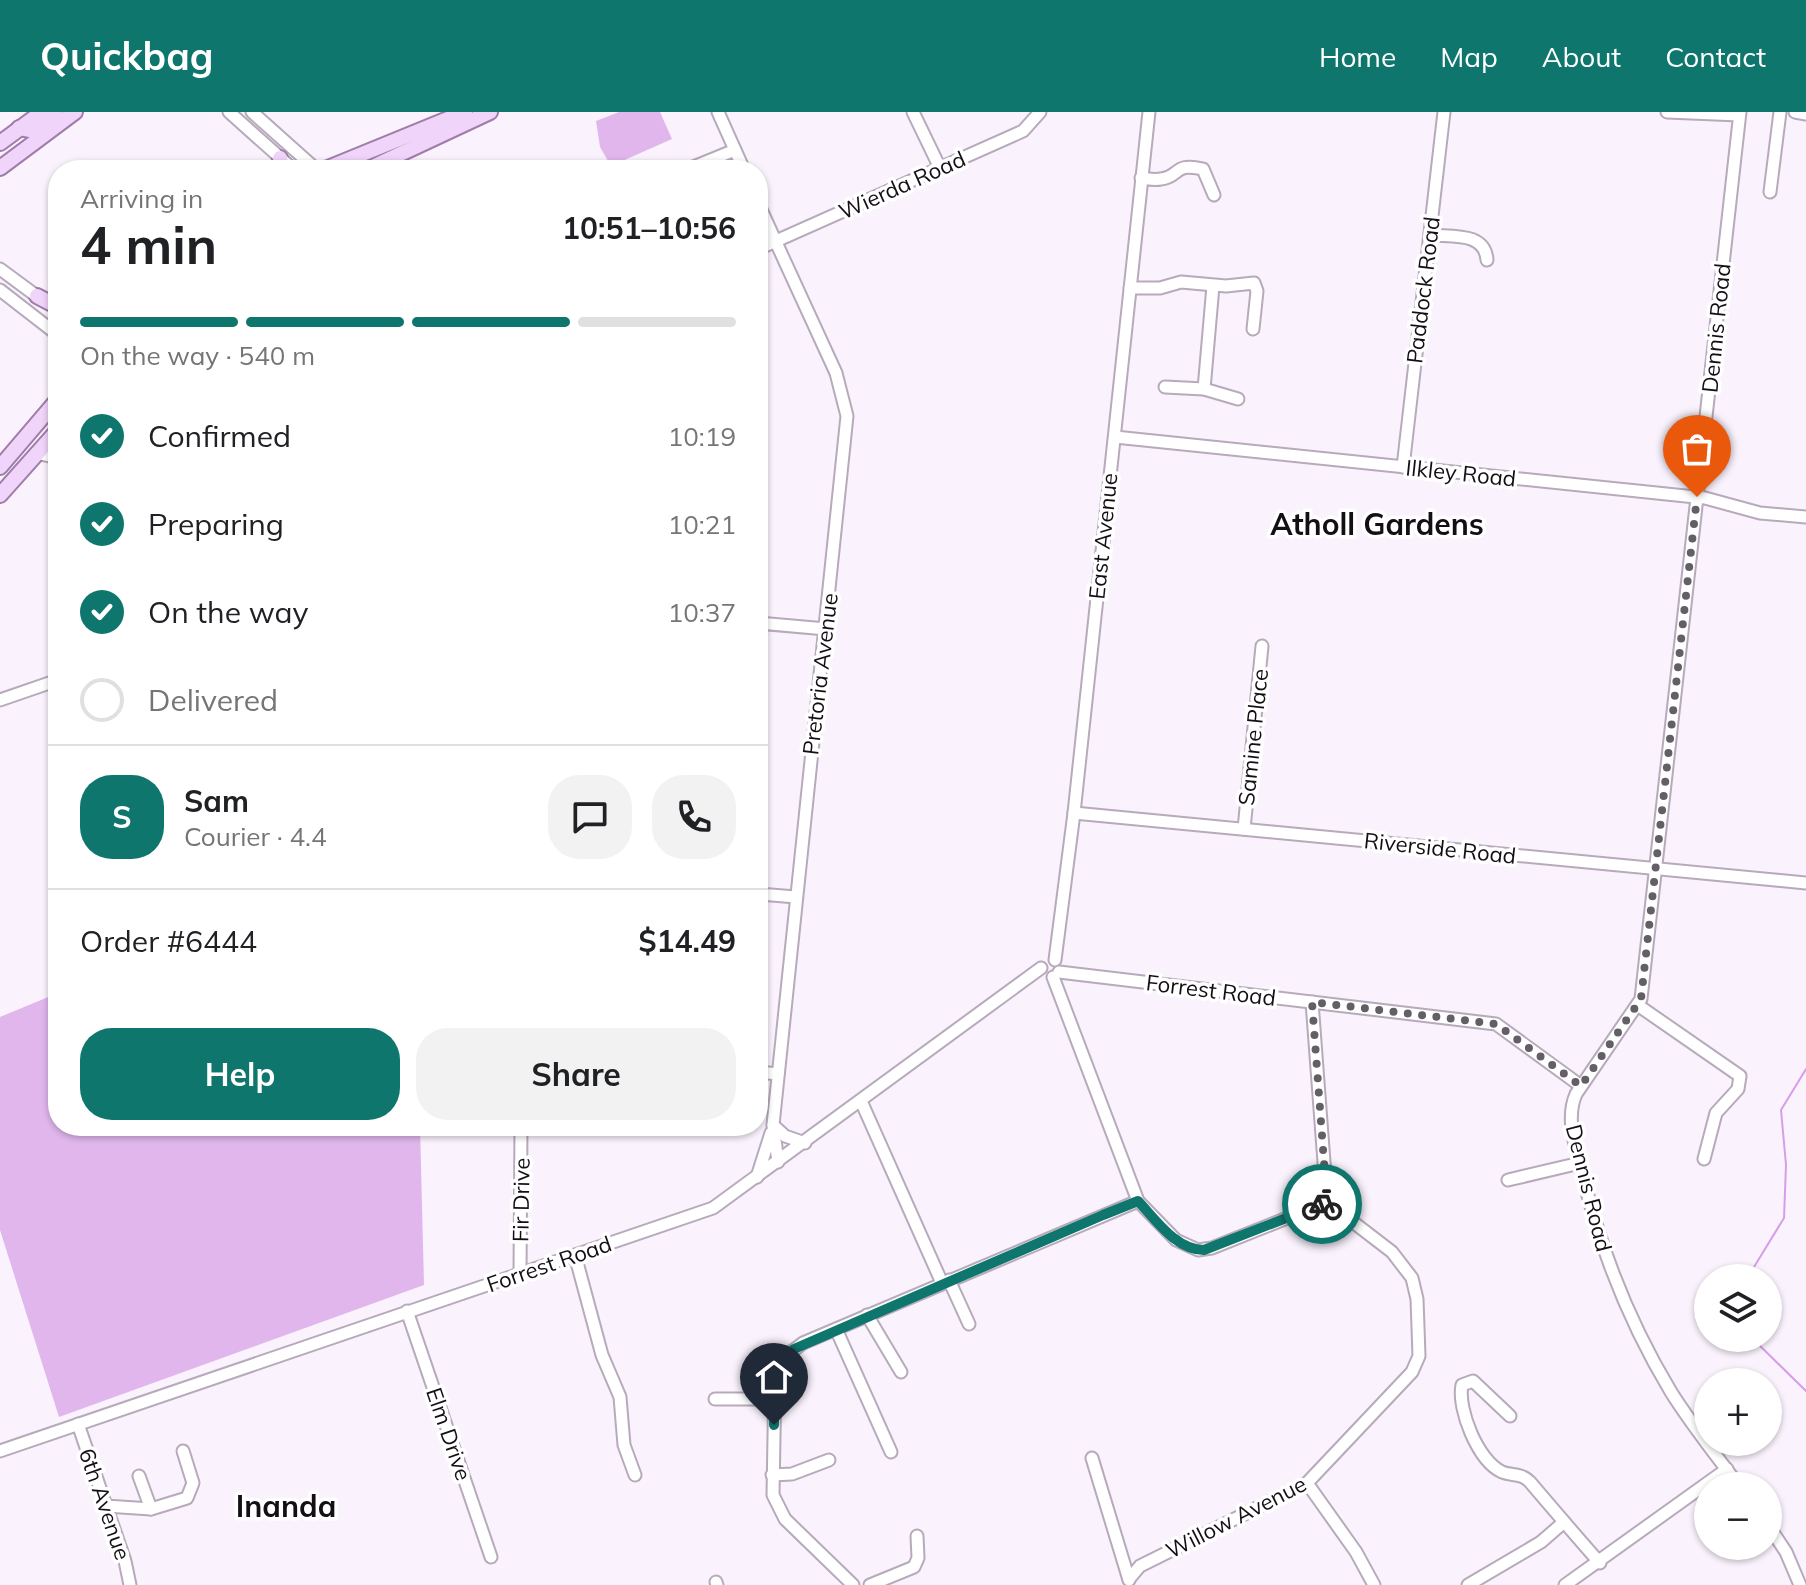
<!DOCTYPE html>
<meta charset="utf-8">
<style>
body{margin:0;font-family:Mulish,sans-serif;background:#f2f2f2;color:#202124;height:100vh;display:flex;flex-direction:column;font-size:30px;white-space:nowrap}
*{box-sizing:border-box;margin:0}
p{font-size:26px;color:#757577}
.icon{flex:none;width:44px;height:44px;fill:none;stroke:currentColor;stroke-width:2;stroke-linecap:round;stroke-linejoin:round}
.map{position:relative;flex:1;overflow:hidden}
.side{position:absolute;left:48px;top:48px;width:720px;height:976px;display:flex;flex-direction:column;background:#fff;border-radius:32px;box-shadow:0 2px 6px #0004}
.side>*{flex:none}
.tools{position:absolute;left:1694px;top:1152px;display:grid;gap:16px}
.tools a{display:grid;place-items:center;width:88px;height:88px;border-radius:50%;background:#fff;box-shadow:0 2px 6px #0004;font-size:40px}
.pin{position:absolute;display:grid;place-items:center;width:68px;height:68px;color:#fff;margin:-82px -34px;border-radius:50% 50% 50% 0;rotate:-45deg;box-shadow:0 0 8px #0007}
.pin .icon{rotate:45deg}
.courier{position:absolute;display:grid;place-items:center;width:80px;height:80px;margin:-40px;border:6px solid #0f766e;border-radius:50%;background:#fff;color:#222;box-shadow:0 2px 10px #0007}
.head em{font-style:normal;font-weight:700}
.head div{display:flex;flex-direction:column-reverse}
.head{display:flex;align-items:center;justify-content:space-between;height:136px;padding:0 32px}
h1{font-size:52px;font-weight:700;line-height:60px}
.bar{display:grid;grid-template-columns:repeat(4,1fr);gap:12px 8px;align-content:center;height:96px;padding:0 32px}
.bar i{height:10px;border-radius:6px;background:#e0e0e0}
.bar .selected{background:#0f766e}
.bar p{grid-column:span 4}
.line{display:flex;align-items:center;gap:20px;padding:0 32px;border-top:2px solid #e0e0e0}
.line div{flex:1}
.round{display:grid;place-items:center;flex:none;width:84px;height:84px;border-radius:32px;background:#f2f2f2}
ol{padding:0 32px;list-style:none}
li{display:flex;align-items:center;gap:24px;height:88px}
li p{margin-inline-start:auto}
li .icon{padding:8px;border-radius:50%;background:#0f766e;color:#fff;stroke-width:4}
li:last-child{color:#757577}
li i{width:44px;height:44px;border:4px solid #e0e0e0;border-radius:50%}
.primary-button{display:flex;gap:16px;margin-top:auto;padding:16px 32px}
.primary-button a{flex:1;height:92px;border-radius:32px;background:#0f766e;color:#fff;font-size:32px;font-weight:700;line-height:92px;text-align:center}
.primary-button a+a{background:#f2f2f2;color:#202124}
header{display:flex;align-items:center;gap:48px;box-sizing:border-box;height:112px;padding:0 40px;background:#0f766e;color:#fff}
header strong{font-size:38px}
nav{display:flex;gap:44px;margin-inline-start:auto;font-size:28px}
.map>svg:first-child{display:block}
.green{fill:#e0b6ed}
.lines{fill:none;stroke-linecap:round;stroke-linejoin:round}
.stream{stroke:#d79ee8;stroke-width:2}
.minor-casing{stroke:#b7aabb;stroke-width:15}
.major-casing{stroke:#9e7da8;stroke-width:18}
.minor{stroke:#fff;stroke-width:11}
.major{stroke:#f1d4fa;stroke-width:14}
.done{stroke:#645e66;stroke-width:8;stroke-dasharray:0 14.4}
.route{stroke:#0f766e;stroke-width:10}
.labels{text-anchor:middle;stroke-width:7;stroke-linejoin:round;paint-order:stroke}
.street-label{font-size:22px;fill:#140f15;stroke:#fff}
.district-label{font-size:30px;font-weight:bold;fill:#140f15;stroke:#fff}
</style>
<header>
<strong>Quickbag</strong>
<nav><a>Home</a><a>Map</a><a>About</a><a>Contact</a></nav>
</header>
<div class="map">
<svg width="1806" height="1473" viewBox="0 0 1806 1473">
<rect width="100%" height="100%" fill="#faf2fd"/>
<g class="green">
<path d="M619,0H660L672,27L611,54L600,35L596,9Z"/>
<path d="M58,881V1014H420L424,1173L59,1305L0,1118V905Z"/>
</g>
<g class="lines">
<g class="stream">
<path d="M1754,1166V1155L1784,1106L1786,1053L1781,998L1806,957"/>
<path d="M1752,1226L1806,1279"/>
</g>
<g class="minor-casing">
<g id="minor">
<path d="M229,0L294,58"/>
<path d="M252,0L317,58"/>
<path d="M718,0L744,58"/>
<path d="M913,0L940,56"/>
<path d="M1667,0L1739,3"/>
<path d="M1795,0L1806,2"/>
<path d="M686,58L735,38"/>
<path d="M1141,66C1147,67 1155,68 1161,67C1180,65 1173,50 1203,57L1214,83"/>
<path d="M1770,80L1780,0"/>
<path d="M758,91L836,261L847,304L773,1013L778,1050"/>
<path d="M1431,123C1453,125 1485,120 1487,148"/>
<path d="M758,137L1023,19L1040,0"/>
<path d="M0,157L42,188"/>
<path d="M1130,176H1160L1181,170L1226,174L1254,171L1257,179L1253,217"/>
<path d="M0,178L58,223"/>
<path d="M1165,275L1204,277L1238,287"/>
<path d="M1204,277L1213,174"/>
<path d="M1115,325L1705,386L1760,401L1806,405"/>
<path d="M36,341L58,346"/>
<path d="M1403,355L1444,0"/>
<path d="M758,511L826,517"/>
<path d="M0,588L58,568"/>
<path d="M1074,701L1806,771"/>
<path d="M1244,717L1262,534"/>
<path d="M758,782L796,785"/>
<path d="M1055,848L1074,701L1149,0"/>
<path d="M1059,860L1496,912L1581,974"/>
<path d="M1053,865L1138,1089L1176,1128L1198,1138L1212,1136L1327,1090"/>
<path d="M1639,894L1740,964L1738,977L1716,1001L1704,1047"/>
<path d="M758,960L778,962"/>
<path d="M861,989L942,1171"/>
<path d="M773,1013L785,1024L805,1031"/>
<path d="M757,1065L771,1021"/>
<path d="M1508,1068L1580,1051"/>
<path d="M575,1143L602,1243L620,1285L624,1333L635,1363"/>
<path d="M520,1162L521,1014"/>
<path d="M949,1168L969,1212"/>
<path d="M407,1199L491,1445"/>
<path d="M867,1203L901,1260"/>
<path d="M836,1217L891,1340"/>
<path d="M715,1287H774"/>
<path d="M1510,1304L1473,1269L1462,1273C1457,1297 1478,1349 1502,1360C1512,1364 1522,1361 1530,1370C1553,1397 1576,1424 1600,1451"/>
<path d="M78,1312L125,1449L130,1473"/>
<path d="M0,1339L713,1096L1041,856"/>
<path d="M1092,1346L1129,1468"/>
<path d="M772,1363L792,1362L829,1348"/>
<path d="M139,1364L151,1397"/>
<path d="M1307,1371L1356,1440L1374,1473"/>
<path d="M1739,1374C1716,1343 1691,1312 1671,1280C1630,1212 1600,1136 1582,1060C1576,1035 1565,1007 1576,982L1641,887L1740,0"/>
<path d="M106,1394L151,1397L187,1386L193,1371L183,1339"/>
<path d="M1768,1413L1786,1440L1800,1473"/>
<path d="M1129,1467L1140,1454L1307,1371L1412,1260L1419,1244L1417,1187L1412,1166L1392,1140L1327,1090L1312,890"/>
<path d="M716,1470L717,1473"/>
<path d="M853,1473L785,1407L773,1383L775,1264L786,1244L803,1231L1138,1089"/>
<path d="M870,1473L914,1455L918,1446L917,1424"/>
<path d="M1468,1473L1541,1430L1564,1410"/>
<path d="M1565,1473L1727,1357"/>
</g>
</g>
<g class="major-casing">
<g id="major">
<path d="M19,16L34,19L56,3"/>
<path d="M0,31L42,0"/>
<path d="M280,46L282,58"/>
<path d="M0,56L75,0"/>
<path d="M323,58L465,0"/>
<path d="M366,58L490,0"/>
<path d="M37,184L58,195"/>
<path d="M0,355L58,287"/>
<path d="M0,383L58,318"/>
</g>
</g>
<use href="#minor" class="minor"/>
<use href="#major" class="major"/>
</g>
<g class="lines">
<path class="done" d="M1322,1092L1327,1090L1312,890L1496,912L1581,974L1641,887L1697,385"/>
<path class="route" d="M774,1313L775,1264L794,1237L1103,1103L1138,1089C1156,1108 1176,1138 1204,1138L1322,1092"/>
</g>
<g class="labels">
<g class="street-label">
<text transform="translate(902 73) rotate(-24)" y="8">Wierda Road</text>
<text transform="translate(1423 178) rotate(-83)" y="8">Paddock Road</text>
<text transform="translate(1716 216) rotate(-84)" y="8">Dennis Road</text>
<text transform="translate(1461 361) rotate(6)" y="8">Ilkley Road</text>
<text transform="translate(1103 424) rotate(-84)" y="8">East Avenue</text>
<text transform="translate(820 562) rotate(-83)" y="8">Pretoria Avenue</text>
<text transform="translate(1253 625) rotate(-84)" y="8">Samine Place</text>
<text transform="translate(1440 736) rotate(6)" y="8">Riverside Road</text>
<text transform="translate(1211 878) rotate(7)" y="8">Forrest Road</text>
<text transform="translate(1589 1076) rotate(76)" y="8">Dennis Road</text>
<text transform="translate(521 1088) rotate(-89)" y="8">Fir Drive</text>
<text transform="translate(549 1152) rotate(-19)" y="8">Forrest Road</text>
<text transform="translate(449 1322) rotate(71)" y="8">Elm Drive</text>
<text transform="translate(105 1392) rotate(71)" y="8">6th Avenue</text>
<text transform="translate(1236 1405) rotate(-27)" y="8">Willow Avenue</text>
</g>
<g class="district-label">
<text x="1377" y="423">Atholl Gardens</text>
<text x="286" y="1405">Inanda</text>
</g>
</g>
</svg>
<div class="tools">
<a><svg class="icon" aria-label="layers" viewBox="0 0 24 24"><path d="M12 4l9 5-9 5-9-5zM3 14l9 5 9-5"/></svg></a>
<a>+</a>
<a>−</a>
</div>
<div class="pin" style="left:1697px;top:385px;background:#ea580c"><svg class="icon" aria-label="bag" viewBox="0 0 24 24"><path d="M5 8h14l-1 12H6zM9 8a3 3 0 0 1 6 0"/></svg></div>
<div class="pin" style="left:774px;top:1313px;background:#1f2937"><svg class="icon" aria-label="home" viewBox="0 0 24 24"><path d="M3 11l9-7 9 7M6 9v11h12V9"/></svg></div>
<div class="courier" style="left:1322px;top:1092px"><svg class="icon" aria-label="bike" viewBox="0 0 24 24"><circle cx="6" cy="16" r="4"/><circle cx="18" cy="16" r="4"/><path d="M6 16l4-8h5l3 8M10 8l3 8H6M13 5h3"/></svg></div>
<section class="side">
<div class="head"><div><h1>4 min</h1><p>Arriving in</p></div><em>10:51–10:56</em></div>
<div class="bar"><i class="selected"></i><i class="selected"></i><i class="selected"></i><i></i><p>On the way · 540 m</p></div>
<ol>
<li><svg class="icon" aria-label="check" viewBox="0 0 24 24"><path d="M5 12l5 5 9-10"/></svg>Confirmed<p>10:19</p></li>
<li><svg class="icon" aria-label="check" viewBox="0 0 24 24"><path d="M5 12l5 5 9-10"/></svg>Preparing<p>10:21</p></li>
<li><svg class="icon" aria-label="check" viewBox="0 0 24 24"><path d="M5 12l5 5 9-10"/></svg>On the way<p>10:37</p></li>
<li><i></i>Delivered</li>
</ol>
<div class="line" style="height:144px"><b class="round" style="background:#0f766e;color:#fff">S</b><div><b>Sam</b><p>Courier · 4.4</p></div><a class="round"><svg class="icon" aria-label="chat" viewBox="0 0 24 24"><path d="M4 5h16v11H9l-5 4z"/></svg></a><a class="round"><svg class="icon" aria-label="phone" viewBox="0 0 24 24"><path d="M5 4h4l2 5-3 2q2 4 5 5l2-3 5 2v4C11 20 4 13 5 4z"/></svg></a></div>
<div class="line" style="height:104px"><div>Order #6444</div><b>$14.49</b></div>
<div class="primary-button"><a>Help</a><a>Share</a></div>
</section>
</div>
